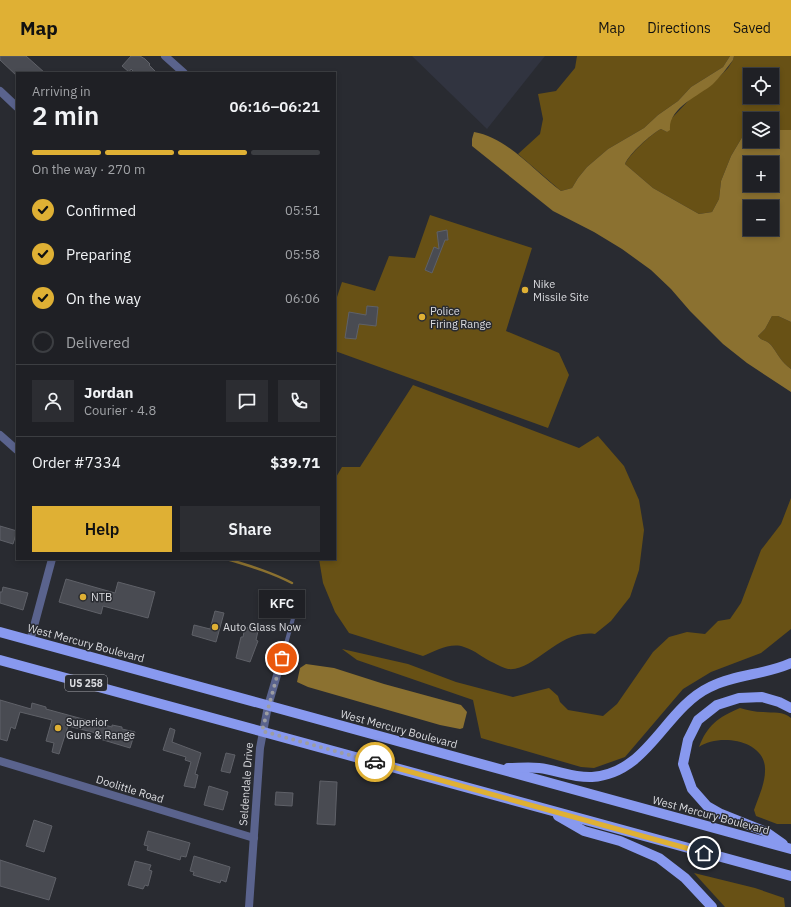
<!DOCTYPE html>
<meta charset="utf-8">
<style>
body{margin:0;font-family:"IBM Plex Sans",sans-serif;background:#2c2d32;color:#f1f3f6;height:100vh;display:flex;flex-direction:column;font-size:15px;white-space:nowrap}
*{box-sizing:border-box;margin:0}
p{font-size:13px;color:#a1a3a7}
.icon{flex:none;width:22px;height:22px;fill:none;stroke:currentColor;stroke-width:2;stroke-linecap:round;stroke-linejoin:round}
.map{position:relative;flex:1;overflow:hidden}
.sheet{position:absolute;left:16px;top:16px;width:320px;height:488px;display:flex;flex-direction:column;background:#1f2025;border-radius:0px;box-shadow:0 2px 6px #0003,0 0 0 1px #3c3e42}
.sheet>*{flex:none}
.controls{position:absolute;left:743px;top:12px;display:grid;gap:8px}
.controls a{display:grid;place-items:center;width:36px;height:36px;border-radius:0px;background:#1f2025;box-shadow:0 2px 6px #0003,0 0 0 1px #3c3e42;font-size:20px}
.pin{position:absolute;display:grid;place-items:center;width:34px;height:34px;color:#fff;margin:-17px;border:2px solid #fff;border-radius:50%;box-shadow:0 1px 4px #0007}
.courier{position:absolute;display:grid;place-items:center;width:40px;height:40px;margin:-20px;border:3px solid #dfb034;border-radius:50%;background:#fff;color:#222;box-shadow:0 1px 5px #0007}
.bubble{position:absolute;height:28px;border-radius:0px;background:#1f2025;box-shadow:0 2px 6px #0003,0 0 0 1px #3c3e42;font-size:13px;font-weight:600;line-height:28px;text-align:center}
.head em{font-style:normal;font-weight:600}
.head div{display:flex;flex-direction:column-reverse}
.head{display:flex;align-items:center;justify-content:space-between;height:68px;padding:0 16px}
h1{font-size:26px;font-weight:600;line-height:30px}
.bar{display:grid;grid-template-columns:repeat(4,1fr);gap:6px 4px;align-content:center;height:48px;padding:0 16px}
.bar i{height:5px;border-radius:3px;background:#3c3e42}
.bar .selected{background:#dfb034}
.bar p{grid-column:span 4}
.line{display:flex;align-items:center;gap:10px;padding:0 16px;border-top:1px solid #3c3e42}
.line div{flex:1}
.round{display:grid;place-items:center;flex:none;width:42px;height:42px;border-radius:0px;background:#2c2d32}
ol{padding:0 16px;list-style:none}
li{display:flex;align-items:center;gap:12px;height:44px}
li p{margin-inline-start:auto}
li .icon{padding:4px;border-radius:50%;background:#dfb034;color:#111;stroke-width:4}
li:last-child{color:#a1a3a7}
li i{width:22px;height:22px;border:2px solid #3c3e42;border-radius:50%}
.primary-button{display:flex;gap:8px;margin-top:auto;padding:8px 16px}
.primary-button a{flex:1;height:46px;border-radius:0px;background:#dfb034;color:#111;font-size:16px;font-weight:600;line-height:46px;text-align:center}
.primary-button a+a{background:#2c2d32;color:#f1f3f6}
header{display:flex;align-items:center;gap:24px;box-sizing:border-box;height:56px;padding:0 20px;background:#dfb034;color:#111}
header strong{font-size:19px}
nav{display:flex;gap:22px;margin-inline-start:auto;font-size:14px}
.map>svg:first-child{display:block}
.built{fill:#313440}
.green{fill:#685115;fill-rule:evenodd}
.water{fill:#8b7130;fill-rule:evenodd}
.lines{fill:none;stroke-linecap:round;stroke-linejoin:round}
.stream{stroke:#8b7130;stroke-width:2.5}
.building{fill:#494b52;stroke:#5f6168}
.lane{stroke:#5a638d;stroke-width:4}
.street{stroke:#5a638d;stroke-width:8}
.primary{stroke:#8899ef;stroke-width:10}
.done{stroke:#9c9da2;stroke-width:4;stroke-dasharray:0 7.2}
.route{stroke:#dfb034;stroke-width:5}
.poi-dot{fill:#dfb034;stroke:#292b31;stroke-width:1.5}
.labels{text-anchor:middle;stroke-width:3;stroke-linejoin:round;paint-order:stroke}
.shield{fill:#292b31;stroke:#a5a6ab;stroke-width:1}
.shield-label{font-size:10px;font-weight:bold;fill:#dadbdf}
.poi-label{font-size:11px;fill:#dadbdf;stroke:#292b31;text-anchor:start}
.street-label{font-size:11px;fill:#dadbdf;stroke:#292b31}
</style>
<header>
<strong>Map</strong>
<nav><a>Map</a><a>Directions</a><a>Saved</a></nav>
</header>
<div class="map">
<svg width="791" height="851" viewBox="0 0 791 851">
<rect width="100%" height="100%" fill="#292b31"/>
<path class="built" d="M412,0H545L487,73Z"/>
<g class="green">
<path d="M577,0H730L723,11L691,31L678,45L658,59L644,72L608,93L587,111L578,122L572,132L561,135L518,98L540,78L543,63L538,38L556,35L575,12Z"/>
<path d="M734,0H791V74H772V63H750V76L744,78L731,100L721,125L719,143L712,156L699,158L653,132L625,108C630,98 651,78 661,73L667,76L671,63L691,42L713,27L728,12L733,4ZM750,19H772V41H750Z"/>
<path d="M430,159L532,192L506,275L559,297L569,319L548,372L335,295V247L342,226L375,235L389,200L415,202Z"/>
<path d="M772,260H778L791,266V313C781,306 778,298 771,289C767,284 761,285 758,280L765,273Z"/>
<path d="M413,329L579,392L598,380L624,410L639,444L644,474L639,514L630,541L611,565L595,578C558,573 535,616 508,613C504,612 498,609 494,607C484,603 475,594 464,591C451,586 435,595 423,600L349,577L335,556L323,527L319,503H335V423L342,411H360Z"/>
<path d="M791,442V573L761,597L711,616L683,633L625,701L594,712L581,711L481,682L473,644L357,604L342,593L408,608L456,626L513,641L549,632L558,640L560,646L568,654L603,660L617,648L653,596L669,581L687,576L705,578L718,565L730,563L741,547L761,494L781,468Z"/>
<path d="M740,652C747,654 755,656 763,656C773,657 783,655 791,662V768H777L756,760L754,754C758,742 765,728 765,715C767,684 719,677 699,691C707,670 718,661 740,652Z"/>
<path d="M694,817L755,832L784,842L785,851H725Z"/>
</g>
<g class="water">
<path d="M730,0H734L733,4C728,11 719,22 713,28C699,40 668,52 670,74L667,76L661,73C651,78 629,98 625,108L653,132L699,158L712,156L719,143L721,125L731,100L744,78L750,76V85H772V74H791V266L778,260H772L765,273L758,280C761,285 767,284 771,289C778,298 781,306 791,313V336L747,307L723,288L690,255L671,233L651,214L622,193L594,176L553,155L472,90V83L474,76C507,81 536,117 561,135L572,132L578,122L587,111L608,93L644,72L658,59L678,45L691,31L723,11ZM750,107H772V129H750ZM750,151H772V173H750Z"/>
<path d="M306,608L334,612L384,628L461,649L467,656L463,672L460,673L440,669L308,631L297,626L300,612Z"/>
</g>
<g class="lines">
<path class="stream" d="M227,503C250,510 271,516 292,527"/>
</g>
<g class="building">
<path d="M0,0H26L45,17H17V20L0,4Z"/>
<path d="M131,0H140L145,3L150,8L149,9L157,17H135L131,13L129,16L122,10Z"/>
<path d="M447,174L448,184H445L432,217L425,214L434,191L439,193L437,176Z"/>
<path d="M367,250L378,251L376,270L359,268L356,283L345,282L349,256L366,259Z"/>
<path d="M0,470L17,475L13,488L0,484Z"/>
<path d="M66,523L115,537L118,526L155,536L148,562L103,550L101,558L59,546Z"/>
<path d="M3,531L28,537L23,554L0,547V536H2Z"/>
<path d="M215,555L224,557L216,586L192,579L194,569L210,573Z"/>
<path d="M245,571L258,575L256,584L258,585L250,606L236,602L241,581H243Z"/>
<path d="M0,644L31,653L32,647L46,651V653L112,671V669L122,671V673L135,676L130,692L100,683L101,680L96,678V677L68,670L59,698L52,696L54,687L46,685L52,664L20,656L15,673L11,671L7,685L0,683Z"/>
<path d="M170,672L175,674L172,686L201,697L195,718L198,719L195,732L184,730L191,706L185,704L186,701L163,694Z"/>
<path d="M226,697L235,699L230,717L221,715Z"/>
<path d="M320,725L337,726L335,769L317,768Z"/>
<path d="M209,730L228,736L223,754L204,749Z"/>
<path d="M276,736L293,737L292,750L275,749Z"/>
<path d="M34,764L52,770L44,796L26,790Z"/>
<path d="M148,775L190,787L186,801L181,800L180,804L147,794L148,790L144,789Z"/>
<path d="M194,800L230,811L226,826L221,824L220,827L193,819L194,816L190,815Z"/>
<path d="M0,804L56,822L49,844L0,830Z"/>
<path d="M135,805L151,809L149,814L152,815L148,830L145,829L143,833L128,829Z"/>
</g>
<g class="lines">
<path class="lane" d="M282,602L299,541"/>
<g class="street">
<path d="M165,0L184,17"/>
<path d="M0,35L17,51"/>
<path d="M0,379L17,394"/>
<path d="M30,585L52,503"/>
<path d="M0,705L254,782"/>
<path d="M249,851L260,692L268,650L282,602"/>
</g>
<g class="primary">
<path d="M0,576L791,793"/>
<path d="M0,604L791,820"/>
<path d="M508,712C518,712 529,711 539,712C557,714 573,722 592,721C649,717 664,653 710,631C735,618 765,619 791,607"/>
<path d="M558,760L584,775L620,785L659,802L685,822L712,851"/>
<path d="M783,788L766,776L721,758L707,750L692,733L683,708L688,684L698,664L717,649L739,642L762,641L779,646L791,652"/>
</g>
</g>
<g class="lines">
<path class="done" d="M282,602L262,675L375,706"/>
<path class="route" d="M375,706L704,797"/>
</g>
<g class="poi-dot">
<circle cx="525" cy="234" r="4"/>
<circle cx="422" cy="261" r="4"/>
<circle cx="83" cy="541" r="4"/>
<circle cx="215" cy="571" r="4"/>
<circle cx="58" cy="672" r="4"/>
</g>
<g class="labels">
<rect class="shield" x="65" y="619" width="42" height="16" rx="3"/>
<g class="shield-label">
<text x="86" y="631">US 258</text>
</g>
<g class="poi-label">
<text x="533" y="232">Nike<tspan x="533" dy="13">Missile Site</tspan></text>
<text x="430" y="259">Police<tspan x="430" dy="13">Firing Range</tspan></text>
<text x="91" y="545">NTB</text>
<text x="223" y="575">Auto Glass Now</text>
<text x="66" y="670">Superior<tspan x="66" dy="13">Guns &amp; Range</tspan></text>
</g>
<g class="street-label">
<text transform="translate(86 587) rotate(15)" y="4">West Mercury Boulevard</text>
<text transform="translate(399 673) rotate(15)" y="4">West Mercury Boulevard</text>
<text transform="translate(246 728) rotate(-86)" y="4">Seldendale Drive</text>
<text transform="translate(130 733) rotate(17)" y="4">Doolittle Road</text>
<text transform="translate(711 759) rotate(15)" y="4">West Mercury Boulevard</text>
</g>
</g>
</svg>
<div class="controls">
<a><svg class="icon" aria-label="locate" viewBox="0 0 24 24"><circle cx="12" cy="12" r="6"/><path d="M12 2v4M12 18v4M2 12h4M18 12h4"/></svg></a>
<a><svg class="icon" aria-label="layers" viewBox="0 0 24 24"><path d="M12 4l9 5-9 5-9-5zM3 14l9 5 9-5"/></svg></a>
<a>+</a>
<a>−</a>
</div>
<div class="pin" style="left:282px;top:602px;background:#ea580c"><svg class="icon" aria-label="bag" viewBox="0 0 24 24"><path d="M5 8h14l-1 12H6zM9 8a3 3 0 0 1 6 0"/></svg></div>
<div class="pin" style="left:704px;top:797px;background:#1f2937"><svg class="icon" aria-label="home" viewBox="0 0 24 24"><path d="M3 11l9-7 9 7M6 9v11h12V9"/></svg></div>
<div class="courier" style="left:375px;top:706px"><svg class="icon" aria-label="car" viewBox="0 0 24 24"><path d="M5 17H2v-5l4-1 3-4h7l3 4 3 1v5h-3M9 17h6M6 11h13"/><circle cx="7" cy="17" r="2"/><circle cx="17" cy="17" r="2"/></svg></div>
<div class="bubble" style="left:259px;top:534px;width:46px">KFC</div>
<section class="sheet">
<div class="head"><div><h1>2 min</h1><p>Arriving in</p></div><em>06:16–06:21</em></div>
<div class="bar"><i class="selected"></i><i class="selected"></i><i class="selected"></i><i></i><p>On the way · 270 m</p></div>
<ol>
<li><svg class="icon" aria-label="check" viewBox="0 0 24 24"><path d="M5 12l5 5 9-10"/></svg>Confirmed<p>05:51</p></li>
<li><svg class="icon" aria-label="check" viewBox="0 0 24 24"><path d="M5 12l5 5 9-10"/></svg>Preparing<p>05:58</p></li>
<li><svg class="icon" aria-label="check" viewBox="0 0 24 24"><path d="M5 12l5 5 9-10"/></svg>On the way<p>06:06</p></li>
<li><i></i>Delivered</li>
</ol>
<div class="line" style="height:72px"><a class="round"><svg class="icon" aria-label="person" viewBox="0 0 24 24"><circle cx="12" cy="8" r="4"/><path d="M4 21q1-7 8-7t8 7"/></svg></a><div><b>Jordan</b><p>Courier · 4.8</p></div><a class="round"><svg class="icon" aria-label="chat" viewBox="0 0 24 24"><path d="M4 5h16v11H9l-5 4z"/></svg></a><a class="round"><svg class="icon" aria-label="phone" viewBox="0 0 24 24"><path d="M5 4h4l2 5-3 2q2 4 5 5l2-3 5 2v4C11 20 4 13 5 4z"/></svg></a></div>
<div class="line" style="height:52px"><div>Order #7334</div><b>$39.71</b></div>
<div class="primary-button"><a>Help</a><a>Share</a></div>
</section>
</div>
